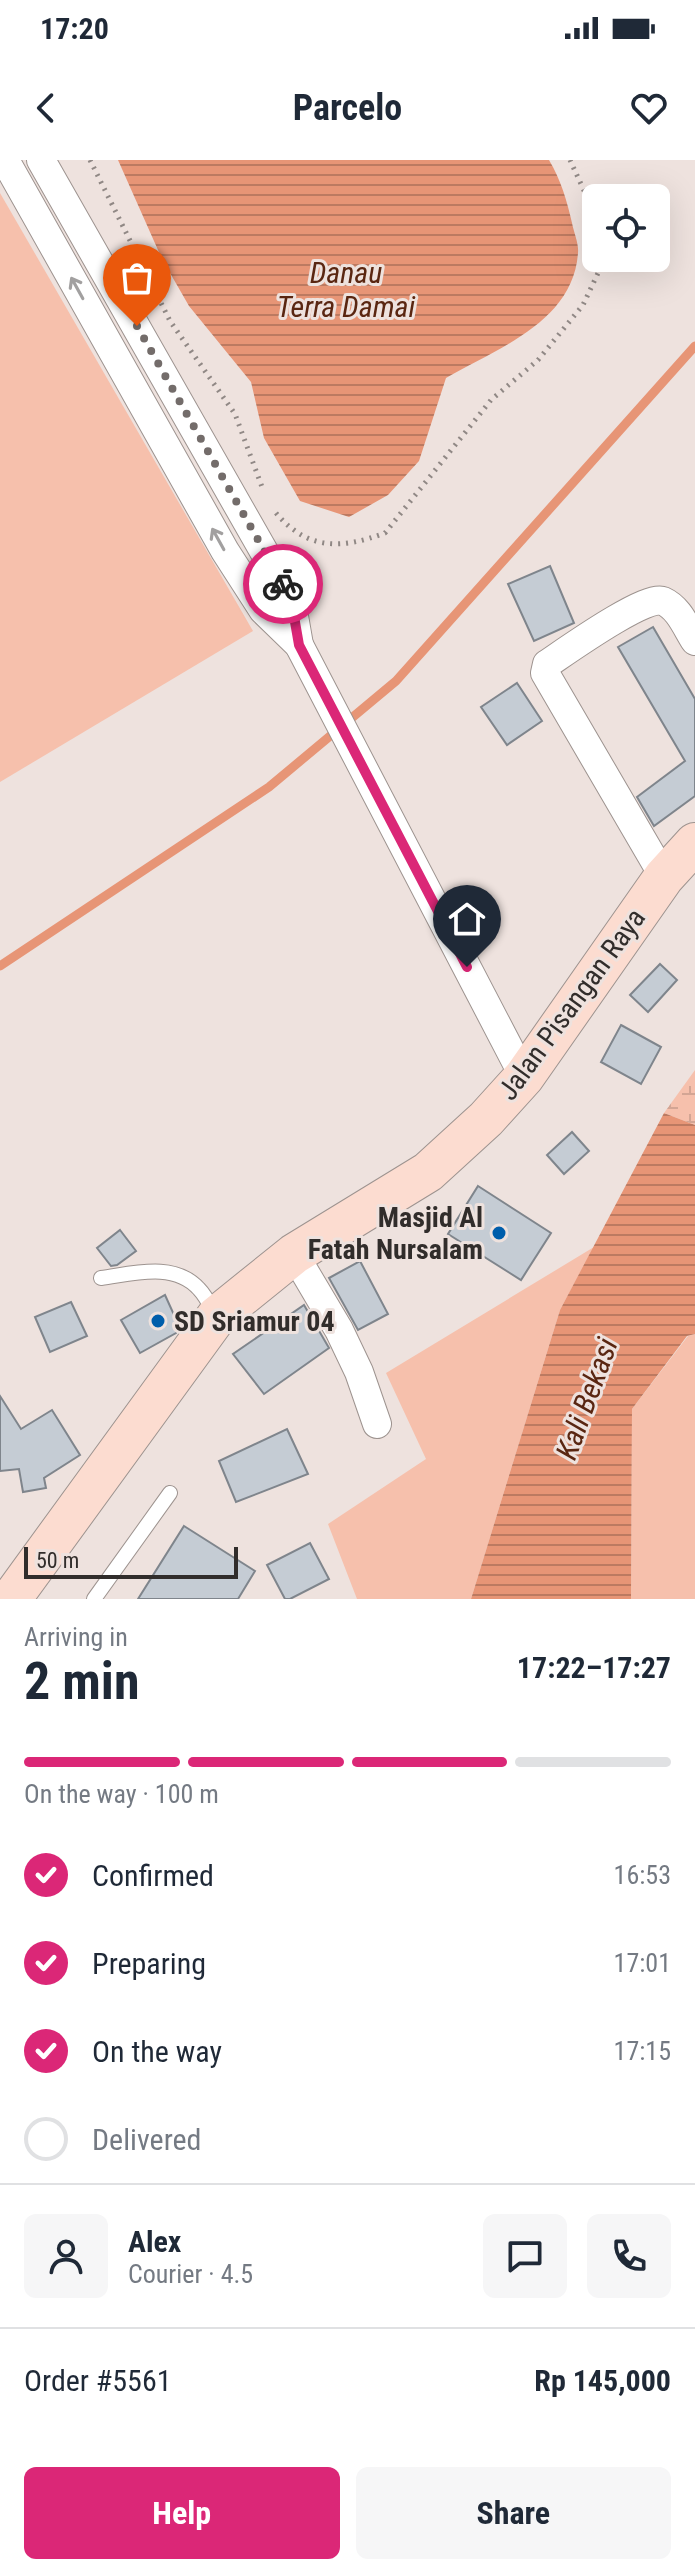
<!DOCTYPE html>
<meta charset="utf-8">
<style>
body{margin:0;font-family:"Roboto Condensed",sans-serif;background:#f6f6f7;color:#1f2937;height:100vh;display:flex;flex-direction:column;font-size:30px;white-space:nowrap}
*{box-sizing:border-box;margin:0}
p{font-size:26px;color:#747a83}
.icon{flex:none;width:44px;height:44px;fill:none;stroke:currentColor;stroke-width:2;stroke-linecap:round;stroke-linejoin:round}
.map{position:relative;height:1439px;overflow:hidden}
.side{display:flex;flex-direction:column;background:#fff;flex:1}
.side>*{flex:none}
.tools{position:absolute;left:582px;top:24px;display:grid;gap:16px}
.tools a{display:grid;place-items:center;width:88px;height:88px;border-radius:12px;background:#fff;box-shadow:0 8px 32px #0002;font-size:40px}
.scale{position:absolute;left:24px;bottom:20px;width:214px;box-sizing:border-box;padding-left:8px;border:4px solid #312d2b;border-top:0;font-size:22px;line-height:28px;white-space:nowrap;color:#312d2b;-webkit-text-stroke:6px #eee2de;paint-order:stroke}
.pin{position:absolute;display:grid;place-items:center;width:68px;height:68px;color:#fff;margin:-82px -34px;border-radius:50% 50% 50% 0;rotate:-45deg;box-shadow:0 0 8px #0007}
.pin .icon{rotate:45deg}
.courier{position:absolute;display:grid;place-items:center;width:80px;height:80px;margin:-40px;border:6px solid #db2777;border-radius:50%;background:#fff;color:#222;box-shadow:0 2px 10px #0007}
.headline em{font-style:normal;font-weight:700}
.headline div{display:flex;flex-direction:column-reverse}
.headline{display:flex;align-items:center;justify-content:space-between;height:136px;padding:0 24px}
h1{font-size:52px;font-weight:700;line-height:60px}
.bar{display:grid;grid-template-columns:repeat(4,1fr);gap:12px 8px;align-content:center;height:96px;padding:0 24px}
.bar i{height:10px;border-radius:6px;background:#e0e1e3}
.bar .active{background:#db2777}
.bar p{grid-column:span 4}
.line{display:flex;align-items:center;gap:20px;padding:0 24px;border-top:2px solid #e0e1e3}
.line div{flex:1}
.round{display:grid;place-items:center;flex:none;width:84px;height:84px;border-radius:12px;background:#f6f6f7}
ol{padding:0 24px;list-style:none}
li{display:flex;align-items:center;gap:24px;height:88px}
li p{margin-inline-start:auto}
li .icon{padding:8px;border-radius:50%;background:#db2777;color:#fff;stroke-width:4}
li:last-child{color:#747a83}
li i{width:44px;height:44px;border:4px solid #e0e1e3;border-radius:50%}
.action{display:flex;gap:16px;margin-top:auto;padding:16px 24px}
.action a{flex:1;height:92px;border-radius:12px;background:#db2777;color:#fff;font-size:32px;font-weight:700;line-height:92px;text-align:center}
.action a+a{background:#f6f6f7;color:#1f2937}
.status{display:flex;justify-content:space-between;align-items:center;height:56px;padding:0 40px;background:#fff;direction:ltr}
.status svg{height:22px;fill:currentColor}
header{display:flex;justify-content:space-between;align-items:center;height:104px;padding:0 24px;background:#fff;font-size:36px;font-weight:700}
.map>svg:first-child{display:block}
.grass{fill:#f6c0ac}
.wetland{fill:url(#wetland-marsh)}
.water{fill:url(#water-rules)}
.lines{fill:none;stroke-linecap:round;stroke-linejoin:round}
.stream{stroke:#e79576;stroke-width:9}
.building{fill:#c5ccd4;stroke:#7f858c;stroke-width:2}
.lane-casing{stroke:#9d938f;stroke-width:16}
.street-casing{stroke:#9d938f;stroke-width:30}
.secondary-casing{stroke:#9d938f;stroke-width:42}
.path{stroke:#908885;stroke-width:5;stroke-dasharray:2 6;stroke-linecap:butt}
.lane{stroke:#fff;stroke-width:14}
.street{stroke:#fff;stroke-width:28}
.secondary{stroke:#fcdcd0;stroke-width:40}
.oneway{stroke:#a2a0a0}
.done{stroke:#736c6a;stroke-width:8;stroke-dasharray:0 14.4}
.route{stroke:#db2777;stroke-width:10}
.poi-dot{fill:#005eab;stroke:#eee2de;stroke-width:3}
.labels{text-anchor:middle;stroke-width:6;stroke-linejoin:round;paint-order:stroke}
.street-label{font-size:28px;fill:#312d2b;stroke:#eee2de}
.poi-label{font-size:28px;font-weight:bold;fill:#312d2b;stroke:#eee2de;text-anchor:end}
.water-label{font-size:30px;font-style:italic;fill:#5a2611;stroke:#eee2de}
</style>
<div class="status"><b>17:20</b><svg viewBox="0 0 49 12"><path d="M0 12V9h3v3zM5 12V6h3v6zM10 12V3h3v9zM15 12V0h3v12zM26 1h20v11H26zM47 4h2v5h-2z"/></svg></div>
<header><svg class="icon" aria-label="back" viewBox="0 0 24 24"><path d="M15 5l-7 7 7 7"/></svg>Parcelo<svg class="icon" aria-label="heart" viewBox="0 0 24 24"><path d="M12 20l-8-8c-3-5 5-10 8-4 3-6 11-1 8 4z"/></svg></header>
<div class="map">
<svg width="695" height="1439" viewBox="0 0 695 1439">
<defs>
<pattern id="wetland-marsh" width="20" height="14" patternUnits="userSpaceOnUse" patternTransform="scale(2)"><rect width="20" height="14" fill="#f6c0ac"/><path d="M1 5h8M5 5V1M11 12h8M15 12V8" fill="none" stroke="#d3a594"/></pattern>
<pattern id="water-rules" width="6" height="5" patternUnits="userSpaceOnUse" patternTransform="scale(2)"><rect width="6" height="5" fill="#e79576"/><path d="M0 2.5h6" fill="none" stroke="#bc7a61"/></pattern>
</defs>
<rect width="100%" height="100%" fill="#eee2de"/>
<g class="grass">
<path d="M0,33L253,471L0,622Z"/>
<path d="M594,1087L560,1150L471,1439H357L328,1364L426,1299L386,1213Z"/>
<path d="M695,1174V1439H631L632,1249L688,1176Z"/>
</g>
<path class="wetland" d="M695,910V965L664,953Z"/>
<g class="water">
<path d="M118,0H549C561,20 567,41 572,63C574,73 579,84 578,93C573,162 498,188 446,218L419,301L388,335L349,357L300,341L264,278L251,222L189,146L162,99Z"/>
<path d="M664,953L695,965V1174L687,1176L632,1249L631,1439H471L560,1150Z"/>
</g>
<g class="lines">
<path class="stream" d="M0,806L269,627L396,521L695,186"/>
</g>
<g class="building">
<path d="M550,406L574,463L534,481L508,424Z"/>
<path d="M653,467L695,539V636L654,666L637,637L685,601L618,487Z"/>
<path d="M517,523L542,561L507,585L481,547Z"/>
<path d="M660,804L677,820L648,852L630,835Z"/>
<path d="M621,865L661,887L641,924L601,902Z"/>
<path d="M572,972L589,991L564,1014L547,995Z"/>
<path d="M478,1026L551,1073L521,1120L448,1074Z"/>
<path d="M120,1070L136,1091L117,1105L111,1106L97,1088Z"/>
<path d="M360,1101L388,1154L358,1170L329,1118Z"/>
<path d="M165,1135L180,1168L176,1173L140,1193L121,1160Z"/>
<path d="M71,1142L87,1176L50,1192L35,1157Z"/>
<path d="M304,1145L329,1188L264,1234L233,1194Z"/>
<path d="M0,1236L21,1269L52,1250L80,1295L44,1318L46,1328L23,1332L19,1309L0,1311Z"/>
<path d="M287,1269L308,1314L236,1342L219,1301Z"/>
<path d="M184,1366L255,1411L238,1439H138Z"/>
<path d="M310,1383L329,1419L290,1439H285L267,1405Z"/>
</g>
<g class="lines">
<g class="lane-casing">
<g id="lane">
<path d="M101,1118C132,1114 174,1101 199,1129C206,1136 211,1147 216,1156"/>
<path d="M94,1439L170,1333"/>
</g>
</g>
<g class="street-casing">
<g id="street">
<path d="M5,0L225,391L263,450L299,485L524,917"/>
<path d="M41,0L291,439L299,485"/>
<path d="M664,717L545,513L547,504C565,492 646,434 663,441C679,448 686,467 695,481"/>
<path d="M294,1094L339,1170L359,1212L377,1264"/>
</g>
</g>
<g class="secondary-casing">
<path id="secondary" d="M11,1439L217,1156L294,1094L428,1012L486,959L524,917L664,717L695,683"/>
</g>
<g class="path">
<path d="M90,0L170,161L235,254L262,327"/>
<path d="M570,0L592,48L596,86"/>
<path d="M276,353C308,391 342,389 385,373L491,240L538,200L583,145L599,111L597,98"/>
</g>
<use href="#lane" class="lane"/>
<use href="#street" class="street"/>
<use href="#secondary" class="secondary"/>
</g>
<defs><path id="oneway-shaft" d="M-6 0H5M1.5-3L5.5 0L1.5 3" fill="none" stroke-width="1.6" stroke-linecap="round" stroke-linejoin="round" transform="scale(2)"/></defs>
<g class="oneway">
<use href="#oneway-shaft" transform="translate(77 128) rotate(-119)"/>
<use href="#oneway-shaft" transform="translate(218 379) rotate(-119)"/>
</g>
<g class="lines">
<path class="done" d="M137,166L283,424"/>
<path class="route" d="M283,424L291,439L299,485L467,807"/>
</g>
<g class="poi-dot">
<circle cx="499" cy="1073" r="8"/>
<circle cx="158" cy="1161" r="8"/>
</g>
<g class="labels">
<g class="street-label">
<text transform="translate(571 844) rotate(-54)" y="10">Jalan Pisangan Raya</text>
</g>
<g class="poi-label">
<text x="483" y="1067">Masjid Al<tspan x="483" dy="32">Fatah Nursalam</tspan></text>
<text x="174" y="1171" text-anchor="start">SD Sriamur 04</text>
</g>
<g class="water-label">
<text x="346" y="123">Danau<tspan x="346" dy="34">Terra Damai</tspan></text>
<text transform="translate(587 1239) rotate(-70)" y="10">Kali Bekasi</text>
</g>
</g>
</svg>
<div class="tools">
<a><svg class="icon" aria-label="locate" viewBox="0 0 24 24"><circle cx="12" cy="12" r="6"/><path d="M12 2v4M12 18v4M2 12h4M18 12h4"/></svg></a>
</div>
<div class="scale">50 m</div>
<div class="pin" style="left:137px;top:166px;background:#ea580c"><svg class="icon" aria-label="bag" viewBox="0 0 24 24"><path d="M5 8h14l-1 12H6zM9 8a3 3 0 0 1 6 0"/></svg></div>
<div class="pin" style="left:467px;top:807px;background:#1f2937"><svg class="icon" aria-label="home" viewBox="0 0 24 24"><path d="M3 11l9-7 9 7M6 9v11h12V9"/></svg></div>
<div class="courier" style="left:283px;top:424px"><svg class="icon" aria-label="bike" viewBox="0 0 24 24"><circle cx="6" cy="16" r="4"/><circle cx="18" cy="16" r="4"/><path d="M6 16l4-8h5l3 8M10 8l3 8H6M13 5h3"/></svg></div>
</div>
<section class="side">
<div class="headline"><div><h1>2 min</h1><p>Arriving in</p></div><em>17:22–17:27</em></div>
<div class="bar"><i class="active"></i><i class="active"></i><i class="active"></i><i></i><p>On the way · 100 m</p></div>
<ol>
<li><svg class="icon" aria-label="check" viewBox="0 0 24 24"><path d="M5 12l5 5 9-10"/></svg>Confirmed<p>16:53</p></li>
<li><svg class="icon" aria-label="check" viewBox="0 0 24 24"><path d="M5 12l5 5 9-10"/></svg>Preparing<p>17:01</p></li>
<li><svg class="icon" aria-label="check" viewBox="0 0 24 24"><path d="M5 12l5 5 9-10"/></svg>On the way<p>17:15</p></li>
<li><i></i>Delivered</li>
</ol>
<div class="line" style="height:144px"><a class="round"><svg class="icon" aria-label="person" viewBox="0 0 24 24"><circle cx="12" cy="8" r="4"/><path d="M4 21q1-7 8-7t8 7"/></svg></a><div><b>Alex</b><p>Courier · 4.5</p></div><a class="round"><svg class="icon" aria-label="chat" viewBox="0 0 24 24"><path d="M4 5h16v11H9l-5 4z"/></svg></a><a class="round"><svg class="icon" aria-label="phone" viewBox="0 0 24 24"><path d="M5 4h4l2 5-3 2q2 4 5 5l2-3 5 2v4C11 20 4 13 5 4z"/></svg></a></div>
<div class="line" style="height:104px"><div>Order #5561</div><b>Rp 145,000</b></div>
<div class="action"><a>Help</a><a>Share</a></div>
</section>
